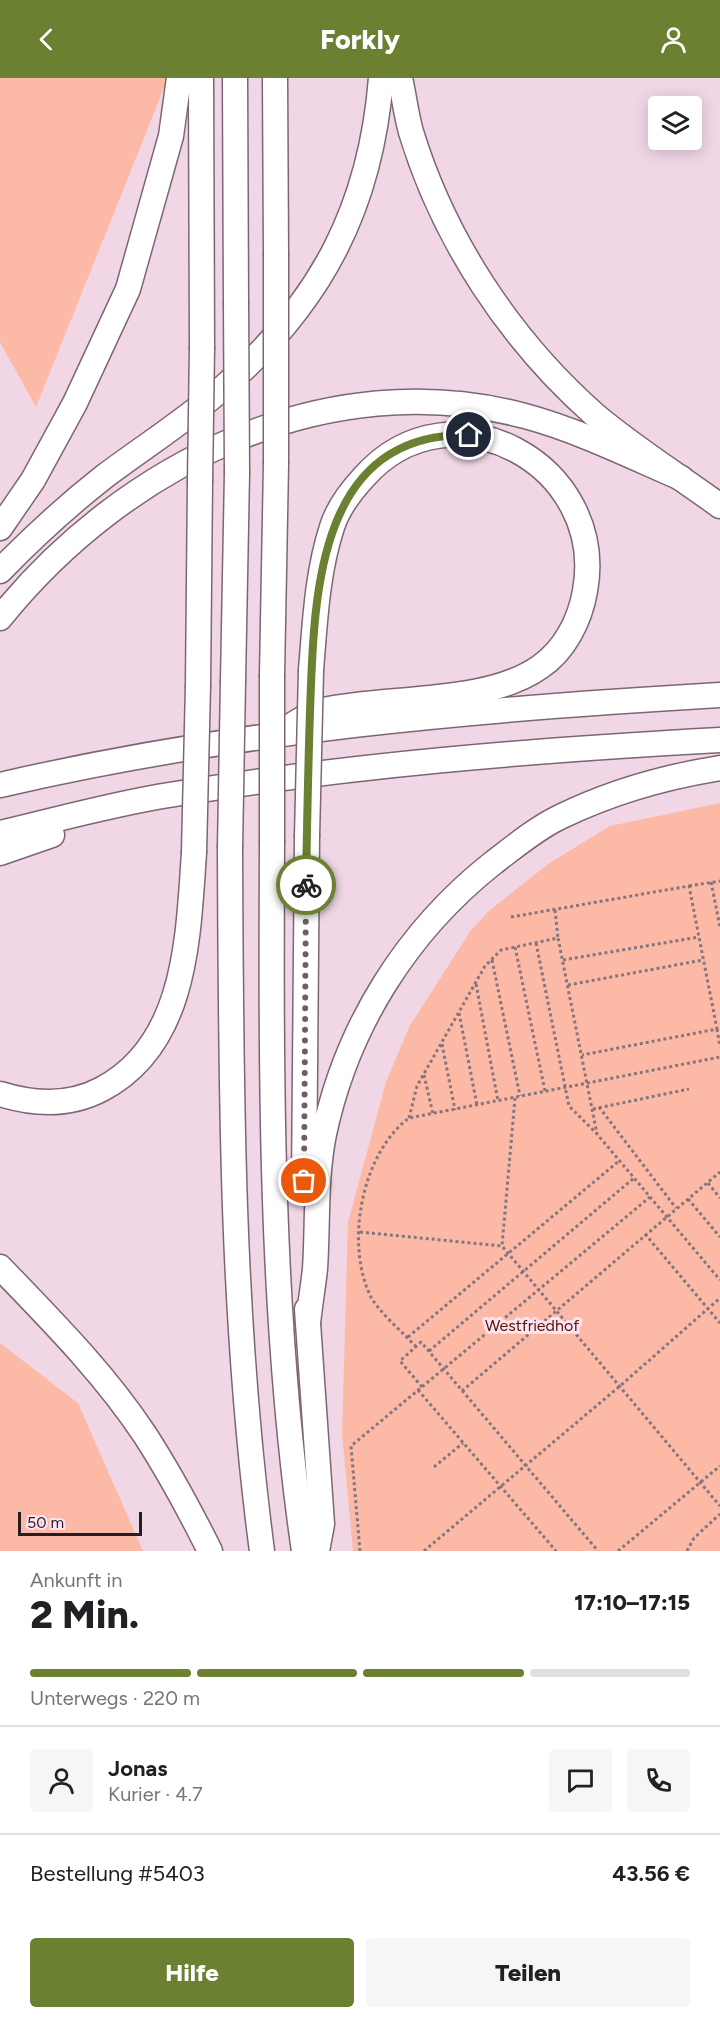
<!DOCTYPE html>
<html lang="de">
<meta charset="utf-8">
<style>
body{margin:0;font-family:Figtree,sans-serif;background:#f6f6f6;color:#202124;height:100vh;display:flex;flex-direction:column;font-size:22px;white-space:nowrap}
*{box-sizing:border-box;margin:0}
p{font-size:20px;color:#757577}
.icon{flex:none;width:33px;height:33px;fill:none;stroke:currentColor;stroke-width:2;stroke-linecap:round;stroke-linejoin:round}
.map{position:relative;height:1473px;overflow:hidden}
.drawer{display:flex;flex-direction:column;background:#fff;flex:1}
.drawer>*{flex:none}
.buttons{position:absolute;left:648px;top:18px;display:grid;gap:12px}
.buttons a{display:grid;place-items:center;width:54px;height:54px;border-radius:6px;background:#fff;box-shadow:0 3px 15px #0003;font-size:30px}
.scale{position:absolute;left:18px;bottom:15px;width:124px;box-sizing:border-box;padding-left:6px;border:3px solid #271e23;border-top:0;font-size:16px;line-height:21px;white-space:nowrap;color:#271e23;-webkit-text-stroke:4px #fee4f3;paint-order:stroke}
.pin{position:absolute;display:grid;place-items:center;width:51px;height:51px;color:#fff;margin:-26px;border:3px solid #fff;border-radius:50%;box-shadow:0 2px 6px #0007}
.courier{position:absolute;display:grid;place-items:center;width:60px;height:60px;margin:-30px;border:4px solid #6b8031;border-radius:50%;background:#fff;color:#222;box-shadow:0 2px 8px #0007}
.overview em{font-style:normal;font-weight:800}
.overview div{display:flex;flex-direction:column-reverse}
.overview{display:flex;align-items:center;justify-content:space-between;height:102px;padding:0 30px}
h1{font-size:39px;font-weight:800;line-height:45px}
.bar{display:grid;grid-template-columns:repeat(4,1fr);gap:9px 6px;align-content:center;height:72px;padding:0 30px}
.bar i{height:8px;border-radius:4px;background:#e0e0e0}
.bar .current{background:#6b8031}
.bar p{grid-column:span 4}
.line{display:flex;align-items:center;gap:15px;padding:0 30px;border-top:2px solid #e0e0e0}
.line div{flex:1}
.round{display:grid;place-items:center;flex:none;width:63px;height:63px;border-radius:6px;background:#f6f6f6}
.cta{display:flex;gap:12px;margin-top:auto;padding:12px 30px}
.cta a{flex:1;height:69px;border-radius:6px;background:#6b8031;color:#fff;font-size:24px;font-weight:800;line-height:69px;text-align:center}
.cta a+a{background:#f6f6f6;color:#202124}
header{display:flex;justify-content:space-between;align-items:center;height:78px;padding:0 30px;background:#6b8031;color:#fff;font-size:27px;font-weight:800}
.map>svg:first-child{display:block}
.green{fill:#fcbaa6}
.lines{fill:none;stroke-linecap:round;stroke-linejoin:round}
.highway-casing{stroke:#7d6674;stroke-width:27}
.path{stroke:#86757f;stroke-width:3;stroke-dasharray:3 3;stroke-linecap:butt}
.highway{stroke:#fff;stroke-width:24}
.highway-bridge-casing{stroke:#7d6674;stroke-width:27;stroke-linecap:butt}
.highway-bridge{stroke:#fff;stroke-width:24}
.done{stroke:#6e5f67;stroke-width:6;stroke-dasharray:0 10.8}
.route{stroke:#6b8031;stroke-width:8}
.labels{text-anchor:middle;stroke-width:6;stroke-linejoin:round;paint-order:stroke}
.park-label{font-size:16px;fill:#521501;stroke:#fee4f3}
</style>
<header><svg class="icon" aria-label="back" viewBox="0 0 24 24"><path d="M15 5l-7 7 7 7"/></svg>Forkly<svg class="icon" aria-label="person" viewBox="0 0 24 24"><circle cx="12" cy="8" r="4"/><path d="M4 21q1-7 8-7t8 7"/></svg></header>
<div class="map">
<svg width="720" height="1473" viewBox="0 0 720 1473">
<rect width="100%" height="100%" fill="#f1d7e6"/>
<g class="green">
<path d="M0,0H168L36,329L0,264Z"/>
<path d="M720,725V1473H353L342,1356L348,1144L386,1004L409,949L471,852L489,833L548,786L610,748Z"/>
<path d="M0,1265L78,1325L143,1473H0Z"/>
</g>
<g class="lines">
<g class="highway-casing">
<g id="highway">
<path d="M201,0L202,268"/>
<path d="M235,0L236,224"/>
<path d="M275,0L276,175"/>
<path d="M400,0C404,18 406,36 411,54C444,162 510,262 595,337C634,370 679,398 720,428"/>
<path d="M0,450L33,402L75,325L128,211L171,58L179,0"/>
<path d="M0,493C33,459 68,427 105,398C145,368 188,341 225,308C322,223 371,128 381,0"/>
<path d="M0,540C124,386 327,285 525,338C580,353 630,378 681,400"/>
<path d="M272,597L276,386"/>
<path d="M233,603L237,395"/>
<path d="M198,607L200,404"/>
<path d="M279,655C293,647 309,635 324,632C388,618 486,627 540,589C565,572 580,542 585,513C608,387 451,301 364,399C351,413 338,430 332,449C317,495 315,544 311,592"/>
<path d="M0,707C237,652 477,631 720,617"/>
<path d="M0,755C56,742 112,726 169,717C351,687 535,672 720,662"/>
<path d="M272,764C271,1000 270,1239 304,1473"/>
<path d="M230,770C231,1005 231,1240 262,1473"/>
<path d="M0,775L52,757"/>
<path d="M0,1016C35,1027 70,1028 102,1011C187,966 188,859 194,775"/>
<path d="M304,1106L307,759"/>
<path d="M0,1189C51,1242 104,1295 145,1357C169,1394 190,1433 210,1473"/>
<path d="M307,1231L322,1446L317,1473"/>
<path d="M308,1245C310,1227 313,1209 315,1191C318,1146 315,1101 324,1056C347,948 407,853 493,785C514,769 537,750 560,739C611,714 664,699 720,690"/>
</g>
</g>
<g class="path">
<path d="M711,804L720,849"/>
<path d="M689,808L720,803"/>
<path d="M555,832L558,860"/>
<path d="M511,839L689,808L717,951L582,977"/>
<path d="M536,865L569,1028L597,1056L720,1202"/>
<path d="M515,869L545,1013"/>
<path d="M492,882L520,1018"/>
<path d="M563,882L699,859"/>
<path d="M476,906L498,1023"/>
<path d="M568,907L703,882"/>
<path d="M459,935L477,1027"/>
<path d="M717,951L720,969"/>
<path d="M442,966L455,1032"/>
<path d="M424,997L433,1036"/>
<path d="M515,1020L502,1168L720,1428"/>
<path d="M599,1029L676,1130"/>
<path d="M593,1031L689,1011"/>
<path d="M409,1040L417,1008L485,888L501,872L558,860L597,1056"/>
<path d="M708,1105L720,1120"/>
<path d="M688,1121L720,1159"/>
<path d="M360,1154L502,1168"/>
<path d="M645,1156L720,1245"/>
<path d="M408,1259L619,1083"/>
<path d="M416,1269C403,1254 378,1234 370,1217C345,1164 362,1075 409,1040L720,979"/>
<path d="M429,1273L634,1100"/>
<path d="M422,1309L400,1283L421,1264L598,1473"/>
<path d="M418,1312L556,1473"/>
<path d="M462,1313L720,1094"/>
<path d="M434,1389L463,1365"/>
<path d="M360,1473L351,1368L650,1119"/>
<path d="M424,1473L620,1308L720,1220"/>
<path d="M618,1473L720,1388"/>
<path d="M687,1473L694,1460L720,1436"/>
</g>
<use href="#highway" class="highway"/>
<g class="highway-bridge-casing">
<g id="highway-bridge">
<path d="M276,175V386"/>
<path d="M236,224L237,395"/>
<path d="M200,404L202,268"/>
<path d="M307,759L311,592"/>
<path d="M272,764V597"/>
<path d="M230,770L233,603"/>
<path d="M194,775L198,607"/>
</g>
</g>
<use href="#highway-bridge" class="highway-bridge"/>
</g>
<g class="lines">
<path class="done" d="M304,1103L306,807"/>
<path class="route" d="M306,807C307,749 308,692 310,634C314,521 315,354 469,357"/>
</g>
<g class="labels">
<g class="park-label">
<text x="532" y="1253">Westfriedhof</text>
</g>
</g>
</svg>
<div class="buttons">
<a><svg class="icon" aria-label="layers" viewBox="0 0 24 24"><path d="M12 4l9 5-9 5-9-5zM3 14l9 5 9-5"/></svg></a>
</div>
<div class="scale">50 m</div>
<div class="pin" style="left:304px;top:1103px;background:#ea580c"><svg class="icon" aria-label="bag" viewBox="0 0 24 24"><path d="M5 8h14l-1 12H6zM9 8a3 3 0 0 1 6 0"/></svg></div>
<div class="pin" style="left:469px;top:357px;background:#1f2937"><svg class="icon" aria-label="home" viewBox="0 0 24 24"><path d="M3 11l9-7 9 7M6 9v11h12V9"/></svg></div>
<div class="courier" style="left:306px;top:807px"><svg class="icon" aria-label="bike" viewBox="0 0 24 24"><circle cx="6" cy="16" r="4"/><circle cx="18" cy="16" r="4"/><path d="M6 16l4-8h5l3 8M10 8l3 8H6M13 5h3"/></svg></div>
</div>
<section class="drawer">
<div class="overview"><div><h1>2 Min.</h1><p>Ankunft in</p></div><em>17:10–17:15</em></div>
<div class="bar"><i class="current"></i><i class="current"></i><i class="current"></i><i></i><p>Unterwegs · 220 m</p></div>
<div class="line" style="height:108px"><a class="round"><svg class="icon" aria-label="person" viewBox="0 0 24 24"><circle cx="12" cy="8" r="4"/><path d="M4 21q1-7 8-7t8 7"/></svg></a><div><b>Jonas</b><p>Kurier · 4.7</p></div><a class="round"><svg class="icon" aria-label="chat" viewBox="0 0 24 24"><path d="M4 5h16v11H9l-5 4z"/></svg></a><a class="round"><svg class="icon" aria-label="phone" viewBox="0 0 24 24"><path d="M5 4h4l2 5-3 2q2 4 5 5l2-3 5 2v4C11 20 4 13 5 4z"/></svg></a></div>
<div class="line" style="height:78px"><div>Bestellung #5403</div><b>43.56 €</b></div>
<div class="cta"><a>Hilfe</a><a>Teilen</a></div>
</section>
